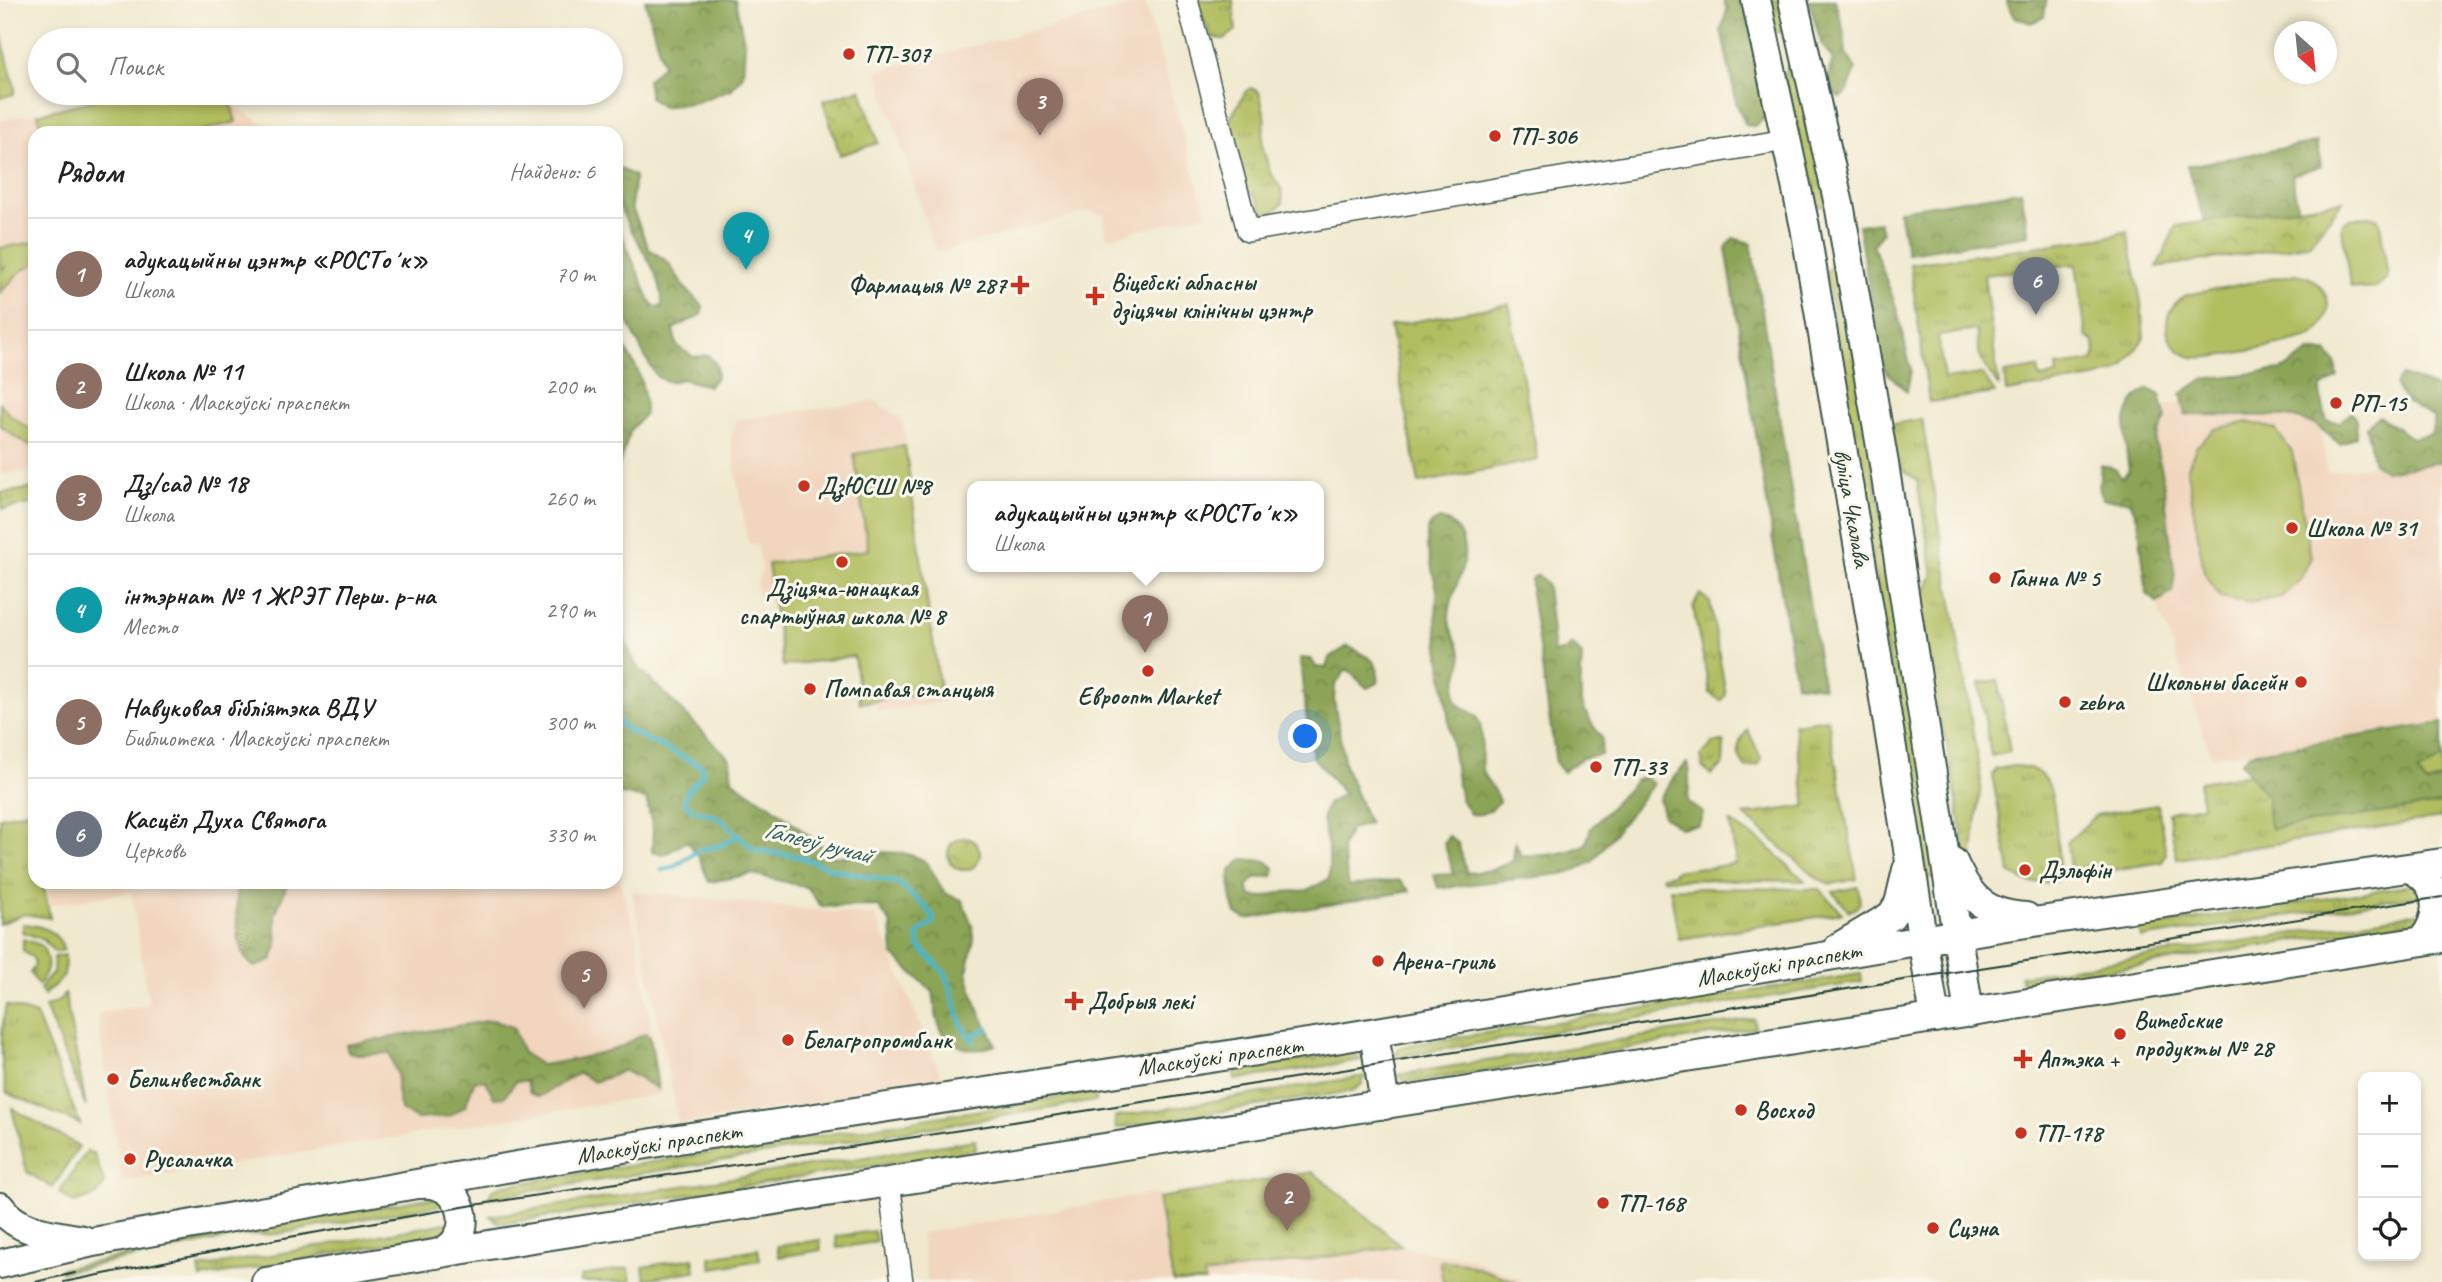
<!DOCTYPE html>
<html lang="ru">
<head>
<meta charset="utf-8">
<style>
	:root { --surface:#fff; --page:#f2f2f2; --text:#222; --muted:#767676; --line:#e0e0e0; --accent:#2563eb }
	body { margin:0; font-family:Caveat,sans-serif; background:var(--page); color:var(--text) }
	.controls { position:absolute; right:21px; bottom:21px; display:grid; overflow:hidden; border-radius:14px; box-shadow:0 4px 10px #0003 }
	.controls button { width:63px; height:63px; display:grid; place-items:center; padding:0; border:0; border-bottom:2px solid var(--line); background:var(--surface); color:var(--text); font:35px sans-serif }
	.compass { position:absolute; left:2274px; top:21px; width:63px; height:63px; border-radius:50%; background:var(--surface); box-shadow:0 4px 10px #0003; rotate:153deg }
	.you { position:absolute; left:1306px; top:737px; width:24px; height:24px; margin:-18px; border:5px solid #fff; border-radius:50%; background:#1a73e8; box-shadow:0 0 0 10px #1a73e833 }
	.badge { display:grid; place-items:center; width:46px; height:46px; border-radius:50%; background:var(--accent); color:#fff; font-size:23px; font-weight:700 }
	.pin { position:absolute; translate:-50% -58px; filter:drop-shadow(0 2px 4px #0008) }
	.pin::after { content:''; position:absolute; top:37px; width:24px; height:21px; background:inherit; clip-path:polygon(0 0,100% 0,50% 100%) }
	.popup { position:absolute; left:967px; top:481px; width:357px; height:91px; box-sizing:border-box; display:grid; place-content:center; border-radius:14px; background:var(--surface); filter:drop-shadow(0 2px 5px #0005); font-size:23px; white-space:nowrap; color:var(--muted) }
	.popup b { font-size:26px; color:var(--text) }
	.popup::after { content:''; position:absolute; left:50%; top:100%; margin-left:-14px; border:14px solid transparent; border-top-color:var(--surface) }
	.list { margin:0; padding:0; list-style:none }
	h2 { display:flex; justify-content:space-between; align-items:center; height:91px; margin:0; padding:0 28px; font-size:30px }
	h2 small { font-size:23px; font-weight:400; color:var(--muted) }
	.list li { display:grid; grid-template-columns:46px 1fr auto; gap:21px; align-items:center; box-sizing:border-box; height:112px; padding:0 28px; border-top:2px solid var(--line) }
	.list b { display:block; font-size:26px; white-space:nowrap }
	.list p { margin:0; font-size:23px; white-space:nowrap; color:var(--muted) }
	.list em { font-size:23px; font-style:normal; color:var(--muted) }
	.icon { flex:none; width:38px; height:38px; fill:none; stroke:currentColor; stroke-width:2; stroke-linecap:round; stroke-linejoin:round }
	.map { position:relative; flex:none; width:2442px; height:1282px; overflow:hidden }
	.search { position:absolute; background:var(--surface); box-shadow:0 4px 10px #0003; left:28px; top:28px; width:595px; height:77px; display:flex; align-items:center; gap:18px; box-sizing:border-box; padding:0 24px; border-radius:38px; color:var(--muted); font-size:26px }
	.panel { position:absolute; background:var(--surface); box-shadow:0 4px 10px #0003; left:28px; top:126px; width:595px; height:763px; border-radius:21px }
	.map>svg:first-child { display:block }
</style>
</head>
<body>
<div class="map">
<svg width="2442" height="1282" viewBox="0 0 2442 1282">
	<defs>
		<pattern id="grass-tufts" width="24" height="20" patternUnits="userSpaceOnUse" patternTransform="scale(1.75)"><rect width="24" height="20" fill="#b1bd5f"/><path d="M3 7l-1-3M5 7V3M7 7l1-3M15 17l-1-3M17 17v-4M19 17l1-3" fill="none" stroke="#8f9b4f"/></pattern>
		<pattern id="forest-crowns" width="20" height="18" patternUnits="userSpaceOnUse" patternTransform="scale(1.75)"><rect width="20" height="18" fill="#8ca456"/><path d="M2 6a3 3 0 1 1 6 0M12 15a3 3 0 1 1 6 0" fill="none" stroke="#728748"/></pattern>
		<pattern id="park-crowns" width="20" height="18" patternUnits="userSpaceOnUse" patternTransform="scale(1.75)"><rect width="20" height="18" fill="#b1bd5f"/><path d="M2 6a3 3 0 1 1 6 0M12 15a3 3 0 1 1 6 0" fill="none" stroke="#8f9b4f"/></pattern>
	</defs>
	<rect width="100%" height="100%" fill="#fbf7ec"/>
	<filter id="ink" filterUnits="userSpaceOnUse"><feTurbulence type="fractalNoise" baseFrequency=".0143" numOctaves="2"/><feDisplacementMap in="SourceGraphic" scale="14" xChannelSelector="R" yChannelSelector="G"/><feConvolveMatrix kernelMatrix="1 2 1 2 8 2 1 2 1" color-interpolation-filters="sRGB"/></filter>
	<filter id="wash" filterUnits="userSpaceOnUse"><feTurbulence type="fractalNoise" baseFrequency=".00686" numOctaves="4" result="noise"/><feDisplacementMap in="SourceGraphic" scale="28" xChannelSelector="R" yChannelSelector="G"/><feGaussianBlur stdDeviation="1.57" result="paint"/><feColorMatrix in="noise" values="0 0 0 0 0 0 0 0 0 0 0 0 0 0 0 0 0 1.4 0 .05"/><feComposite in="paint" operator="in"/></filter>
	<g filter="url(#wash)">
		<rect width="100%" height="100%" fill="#f0e9cf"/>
		<path fill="#f1d5bd" d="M1145,2l61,212 -99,24 -4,-23 -16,-3 -151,41 -59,-182z
			M116,93h113l3,11 45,29h-242v337l-35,4v-353z
			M2310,385l18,87 114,-17v266l-230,36 -62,-173 -23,-173z
			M876,401l26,18 42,283 -67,10 -2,-11 -15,2 -7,-47 -70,10 -14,-68 -11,1 -2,-15 6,-14 -5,-25 -9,-2 -18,-104 6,-19z
			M616,871l21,64 24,159 -539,88 -25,-168 52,-10 -18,-112 -81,13 -4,-23h570z
			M632,891l243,25 69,166 -265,43z
			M1156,1193l15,89h-244l-6,-49z
			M1258,1205l109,12 35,29 33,7 29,3 64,26h-331z"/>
		<path fill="url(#grass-tufts)" stroke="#687d4a" stroke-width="2" d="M1198,0h35l3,30 -11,9 -12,-1 -10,-18z
			M1765,0h15l7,27 -5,5h-6z
			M0,30l15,58 -1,6 -14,4z
			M1791,64l6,1 33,139 -19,3 -27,-134 3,-7z
			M1251,88l8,4 6,24 -3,29 8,27 12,18 1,13 -10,9 -9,1 -8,-16 -9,-6 -17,-72 16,-28z
			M2127,231l14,71 3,36 -20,28 -7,5 -22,7 -89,14 -2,-19 34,-5 2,10 17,-3 -1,-9 37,-5 2,-7 -1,-12 -8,-6 -10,-72 -92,11 15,112 -19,-28 -4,-29 -38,6 6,43 38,-5 13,19 -66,9 -19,-138 196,-27z
			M1831,267l9,1 102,608 -19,3 -97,-608z
			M1922,419l59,362 -9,81 -5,3 -18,-113 -16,-55 -12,-96 12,-27 -16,-94 -23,-17 -6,-38z
			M35,488v15l-32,6 -3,-16z
			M1700,594l10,8 16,93 -5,6 -11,-8 -17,-86z
			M1998,680l12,72 -19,4 -12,-73z
			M1828,719l29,160 -26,5 -13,-5 -74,-64 62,-9 -12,-82z
			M1748,730l13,28 -2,7 -13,3c-11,-15 -10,-24 2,-38z
			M1724,742l-1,23 -12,10 -8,-7 -2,-12 12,-13z
			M2442,744v74l-265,41 -9,-47 34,-6 -3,-24z
			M2013,766c15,0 25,3 34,16 9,12 11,75 13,94l-5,5c-19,3 -30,4 -45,-9l-18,-97 4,-6z
			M2158,805l8,49 -4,8 -91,15 -4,-34 29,-28z
			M28,811l7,33v38h8l7,36 -26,-4 -24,10v-107z
			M1730,822l35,22 40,37 -142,-2 -1,-3 12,-2v-3l28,-4 1,2 33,-6z
			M2418,884l12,10 -289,44 -2,-10z
			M1858,887l2,16 -5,6 -6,2 -16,-19z
			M1670,888l149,1 23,24 -163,26z
			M2432,911l-8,9 -402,64 -2,-8z
			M23,924c19,1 35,7 41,26l-10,2 -10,-12 -21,-8z
			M23,939l18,6c9,15 9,27 -3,40l-8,-12 5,-8 -2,-7 -10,-7z
			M65,955l-1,21 -20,19 -4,-7 13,-15 1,-16z
			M1861,974l1,8 -468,75 5,-9 10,-3z
			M65,994l21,113 -41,-100 12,-5z
			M6,1005l30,10 44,109 -73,-31c-7,-28 -7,-61 -1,-88z
			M1754,1019l1,9 -339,54h-10l-9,-7z
			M1346,1053l10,1 5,6 -126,20 -1,-9z
			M1365,1076l-4,9 -9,6 -236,37 -1,-11z
			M1094,1092l2,9 -608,97 5,-9 8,-3z
			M12,1108l67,38 -26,42 -26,-16z
			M975,1140l1,10 -469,73 -10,-1 -7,-6z
			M87,1151l7,3 11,30 -9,12 -22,7 -15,-10z
			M1313,1172l89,74 -198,29 1,7h-32l-15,-84z
			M434,1197l13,7 -170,30 -38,2 -178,36 -1,-3 191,-39z
			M451,1222l-4,7 -7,5 -239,44 -2,-10z
			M874,1231l2,11 -39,6 -1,-12z
			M820,1240l1,10 -42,7 -2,-11z
			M758,1249l2,11 -48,8 -2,-11z
			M693,1258l2,13 -50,8 -2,-12z
			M629,1268l2,14h-51l2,-6z"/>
		<path fill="url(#forest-crowns)" stroke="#567045" stroke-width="2" d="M645,0h90l10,45 -2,30 -12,14 -34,13 -35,5 -12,-9 -3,-18 16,-15z
			M1723,0h19c11,37 30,80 22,119l-10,7 -8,-1 -9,-20 -16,-75 6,-20z
			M1809,0h26l9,32 2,21 10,16 -8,22 -8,7c-13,-11 -14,-22 -7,-38l-12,-17z
			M2006,0h40l-2,17 -13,6 -17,-6z
			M2317,142l4,24 -29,9 8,48 -91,13 -22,-70z
			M616,167l19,9 -4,30 18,43 19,13 16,25 19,19 -2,9 -28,14 4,17 17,11 14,-2 8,9 1,12 -8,10 -27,-7 -13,3 -12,-5 -13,-22 -28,-58v-70l5,6 29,68 5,6 7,-1c3,-37 -38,-74 -46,-111 -2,-9 0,-20 0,-28z
			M2021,191l8,44 -122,18 -8,-43z
			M1879,222l3,10 -9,13 24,64 14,61 -4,22 -24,-24 -25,-143z
			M1733,238l18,5 72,444 -27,-3 -70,-436z
			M616,335c20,30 29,42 29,79l-14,15 -15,45z
			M2310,352h17l8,11 3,14 -17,11 -1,6 7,27 14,1 10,-11 5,9v16l-16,8 -25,-20 -29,-8 -100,-1 -5,-21 22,-15 79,-9z
			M2402,375l31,11 9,6v70l-57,9 -11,-7 -8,-38 13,-10 33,22 19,-4 4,-16 -28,-15 -12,-18z
			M2148,389l12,6 6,23 -11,24 7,30 13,107 -2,13 -16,10 -10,-8 -9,-74 -8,-19 -28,-2 -3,-12 2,-22 15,4 5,9 8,-7c-4,-30 -12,-64 19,-82z
			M1440,519c11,3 15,6 20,16 14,29 -11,54 -11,83 0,15 9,22 12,35 4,14 -10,33 -5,47 4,11 19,10 23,21 6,15 1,33 3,48 2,12 15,21 17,33 -7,9 -17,14 -29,12l-9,-15 -4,-17 -21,-157 1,-35 -10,-43v-17l5,-7z
			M1538,575l9,10 7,68 11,-2 7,-7 10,11c-2,41 -6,49 20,83l-1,17 -19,3 -19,14 -7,-9 -25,-170v-14z
			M616,621l20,44 94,94 2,20 9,8 28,17 67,53c22,-4 69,-10 88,4 10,8 13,24 22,32 4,3 11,5 16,7l10,25 2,14 -7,33 9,32 20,41c-22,8 -32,5 -52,-7l-7,-19 -4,-27 -40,-37 -2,-31 -13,-18 -56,1 -16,-20 -54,-13 -43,8 -10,-25 -12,-16 -23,14 -12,-3 1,-23 -7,-30 -30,-6z
			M1348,646c19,11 32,12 30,37l-11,5 -20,-19 -12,16 -1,15 11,66 24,58 -19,5 -8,19 7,38 50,-6 11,11 -163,28 -11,-5 -5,-17 -1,-26 13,-12 23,2 8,7 -1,8 -17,2 -9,8 4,10 12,1 20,-5 25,-2 21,-11v-28l-7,-31 5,-16 17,-10 -31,-37 -9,-57 -4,-42 11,1 5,8 10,1 3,-10z
			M2442,723v36l-25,14 10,12 15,-8v27l-171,25 -4,-17 1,-14 -27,-36 9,-9z
			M1687,763c4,12 1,26 1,39l15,11 -4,12 -19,3 -16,-11 -5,-18 15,-22z
			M1645,777l9,6 -62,79 -22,11 -132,15 -4,-13 20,-1 -10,-31 5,-7 9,7 9,30 25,-3 21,-9 2,-19 6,13c23,1 45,0 65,-11l5,-16 44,-47z
			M237,882h51l-13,33 2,30 -5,15 -17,7c-22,-11 -19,-63 -18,-85z
			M492,1020l21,7 10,26 18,12c28,-4 54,-9 81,-19 9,-3 14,-10 24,-12l4,3 8,52 -35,-19 -11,6 -18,6 -15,-9 -40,24 -9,-4 -3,-12h-11l-12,16 -10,1 -8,-17 -11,-1 -10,26 -15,10 -33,3 -16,-9 -4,-19v-17l-8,-21 -26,2 -15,-3 -2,-7z"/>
		<path fill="url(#park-crowns)" stroke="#687d4a" stroke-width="2" d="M861,89l17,54 -38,12 -17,-54z
			M2343,201l-35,44 -151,22 19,-41z
			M1509,304l29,156 -119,23 -29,-157z
			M948 854a16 16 0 1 1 32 0a16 16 0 1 1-32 0Z
			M1439,1260l25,3 53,19h-74z"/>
		<path fill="#b1bd5f" stroke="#687d4a" stroke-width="2" d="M122,93h106l8,29 -44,11h-150l-4,-19z
			M2369,216l8,2 3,5 8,54c-9,13 -24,14 -38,9l-8,-58 1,-5 7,-4z
			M35,242v21l-15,9 -20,21v-22l5,-4h-5v-19z
			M2296,274c35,4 44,46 13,63 -18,6 -102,24 -117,20 -15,-4 -25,-17 -25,-32 0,-13 8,-24 19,-30z
			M0,403l10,12 25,18v15l-21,-12 -14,-11z
			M2247,422l28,7 17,23 19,105 -11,23 -19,17 -32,6 -29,-6 -16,-25 -17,-102 9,-23 19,-18z
			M905,446l35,245 -80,12 -6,-47 -71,10 -15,-102 100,-14 -14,-96z"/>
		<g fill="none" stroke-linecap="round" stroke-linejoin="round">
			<path stroke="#49b5c5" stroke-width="5" d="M616,718l10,11 76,37 1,8 -15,17 -4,11 9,8 16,4 12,5 33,31 43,6 36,13 65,14 29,25 7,10 -2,6 -14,9 1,13 27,28 16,52 12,16
				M662,870l11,-3 26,-17 20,-4 20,-10
				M972,1036l16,-8"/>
		</g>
	</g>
	<g filter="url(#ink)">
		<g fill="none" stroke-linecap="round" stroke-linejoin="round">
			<g stroke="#3e574b" stroke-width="24">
				<path id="minor" d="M1187,0l61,231 538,-91
					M889,1182l13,100"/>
			</g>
			<g stroke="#3e574b" stroke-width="32">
				<path id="major" d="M1756,0l49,227 78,465 52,326
					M1793,0l47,209 44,255 85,549
					M1953,862c16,36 32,53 73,55
					M2409,868c33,14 33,49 13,73
					M1839,947l52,-31 8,-12 8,-34
					M1374,1033l11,72
					M421,1184c46,-4 58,57 15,70
					M0,1207c19,27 54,27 83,33
					M0,1264l93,-22 424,-76 154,-26 670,-102 665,-112 436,-63
					M266,1282l241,-40 1935,-304"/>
			</g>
			<use href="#minor" stroke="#fff" stroke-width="21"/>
			<use href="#major" stroke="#fff" stroke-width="28"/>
			<path stroke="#1f3d34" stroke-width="2" d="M35,1282l40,-9
				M64,1282l214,-43 196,-34 694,-107 760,-122 514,-79"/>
		</g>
	</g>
	<g fill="#c8321e" stroke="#fbf7ec" stroke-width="2.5">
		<circle cx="849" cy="54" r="7"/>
		<circle cx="1495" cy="136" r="7"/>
		<path d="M1016.5 274.5h7v7h7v7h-7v7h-7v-7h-7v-7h7z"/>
		<path d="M1091.5 285.5h7v7h7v7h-7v7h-7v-7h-7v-7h7z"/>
		<circle cx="2336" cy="403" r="7"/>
		<circle cx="804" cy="486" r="7"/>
		<circle cx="2292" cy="528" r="7"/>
		<circle cx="842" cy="562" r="7"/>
		<circle cx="1995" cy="578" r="7"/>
		<circle cx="1148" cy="671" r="7"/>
		<circle cx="2301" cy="682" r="7"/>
		<circle cx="810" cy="689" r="7"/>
		<circle cx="2065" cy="702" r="7"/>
		<circle cx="1596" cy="767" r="7"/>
		<circle cx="2025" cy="870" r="7"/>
		<circle cx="1378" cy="961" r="7"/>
		<path d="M1070.5 990.5h7v7h7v7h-7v7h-7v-7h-7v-7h7z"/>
		<circle cx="2120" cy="1034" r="7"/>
		<circle cx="788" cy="1040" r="7"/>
		<path d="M2019.5 1048.5h7v7h7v7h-7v7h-7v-7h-7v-7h7z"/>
		<circle cx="113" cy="1079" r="7"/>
		<circle cx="1741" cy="1110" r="7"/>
		<circle cx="2021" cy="1133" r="7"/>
		<circle cx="130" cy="1159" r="7"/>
		<circle cx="1603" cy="1203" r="7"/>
		<circle cx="1933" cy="1228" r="7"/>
	</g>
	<g text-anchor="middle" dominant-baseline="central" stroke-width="6" stroke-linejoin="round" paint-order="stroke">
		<g font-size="24" font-weight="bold" fill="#1f3d34" stroke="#fbf7ec" text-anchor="start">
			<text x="863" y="54">ТП-307</text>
			<text x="1509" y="136">ТП-306</text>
			<text x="1111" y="282">Віцебскі абласны<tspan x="1111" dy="28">дзіцячы клінічны цэнтр</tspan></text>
			<text x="1006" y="285" text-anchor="end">Фармацыя № 287</text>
			<text x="2350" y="403">РП-15</text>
			<text x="818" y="486">ДзЮСШ №8</text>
			<text x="2306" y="528">Школа № 31</text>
			<text x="2009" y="578">Ганна № 5</text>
			<text x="842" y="588" text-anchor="middle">Дзіцяча-юнацкая<tspan x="842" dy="28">спартыўная школа № 8</tspan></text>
			<text x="2287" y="682" text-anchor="end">Школьны басейн</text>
			<text x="824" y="689">Помпавая станцыя</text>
			<text x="1148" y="696" text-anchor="middle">Евроопт Market</text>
			<text x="2079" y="702">zebra</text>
			<text x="1610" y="767">ТП-33</text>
			<text x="2039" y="870">Дэльфін</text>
			<text x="1392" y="961">Арена-гриль</text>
			<text x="1088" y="1001">Добрыя лекі</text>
			<text x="2134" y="1020">Витебские<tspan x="2134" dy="28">продукты № 28</tspan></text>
			<text x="802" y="1040">Белагропромбанк</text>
			<text x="2037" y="1059">Аптэка +</text>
			<text x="127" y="1079">Белинвестбанк</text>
			<text x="1755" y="1110">Восход</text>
			<text x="2035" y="1133">ТП-178</text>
			<text x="144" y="1159">Русалачка</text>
			<text x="1617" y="1203">ТП-168</text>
			<text x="1947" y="1228">Сцэна</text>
		</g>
		<g font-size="24" fill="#1f3d34" stroke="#fbf7ec">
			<text transform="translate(1852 508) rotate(80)">вуліца Чкалава</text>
			<text transform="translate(1779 964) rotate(-10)">Маскоўскі праспект</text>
			<text transform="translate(1220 1056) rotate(-8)">Маскоўскі праспект</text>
			<text transform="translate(659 1143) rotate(-9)">Маскоўскі праспект</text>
		</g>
		<g font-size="26" font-style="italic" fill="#2c6160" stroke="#fbf7ec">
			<text transform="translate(818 842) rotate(14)">Гапееў ручай</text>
		</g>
	</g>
</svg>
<div class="controls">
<button>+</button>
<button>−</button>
<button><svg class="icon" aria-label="locate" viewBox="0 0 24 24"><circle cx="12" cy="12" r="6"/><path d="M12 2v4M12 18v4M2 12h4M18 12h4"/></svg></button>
</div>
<svg class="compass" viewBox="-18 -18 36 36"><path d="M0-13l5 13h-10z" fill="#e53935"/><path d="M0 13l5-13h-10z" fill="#767676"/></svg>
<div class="you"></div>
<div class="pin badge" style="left:1145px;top:653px;background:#8d6e63">1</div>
<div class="popup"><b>адукацыйны цэнтр «РОСТоʼк»</b>Школа</div>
<div class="pin badge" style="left:1287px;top:1231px;background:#8d6e63">2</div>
<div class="pin badge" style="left:1040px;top:136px;background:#8d6e63">3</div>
<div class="pin badge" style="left:746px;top:270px;background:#0f9aa8">4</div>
<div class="pin badge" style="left:584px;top:1009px;background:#8d6e63">5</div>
<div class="pin badge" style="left:2036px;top:315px;background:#6b7280">6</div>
<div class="search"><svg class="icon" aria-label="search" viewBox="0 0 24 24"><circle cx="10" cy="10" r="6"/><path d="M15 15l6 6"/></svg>Поиск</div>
<section class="panel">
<h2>Рядом<small>Найдено: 6</small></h2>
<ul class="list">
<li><span class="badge" style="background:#8d6e63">1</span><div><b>адукацыйны цэнтр «РОСТоʼк»</b><p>Школа</p></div><em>70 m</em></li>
<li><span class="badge" style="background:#8d6e63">2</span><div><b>Школа № 11</b><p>Школа · Маскоўскі праспект</p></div><em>200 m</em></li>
<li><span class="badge" style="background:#8d6e63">3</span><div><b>Дз/сад № 18</b><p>Школа</p></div><em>260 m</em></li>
<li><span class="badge" style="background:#0f9aa8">4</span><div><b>інтэрнат № 1 ЖРЭТ Перш. р-на</b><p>Место</p></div><em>290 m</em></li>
<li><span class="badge" style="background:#8d6e63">5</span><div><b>Навуковая бібліятэка ВДУ</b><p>Библиотека · Маскоўскі праспект</p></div><em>300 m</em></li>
<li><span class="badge" style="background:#6b7280">6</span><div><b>Касцёл Духа Святога</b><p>Церковь</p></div><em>330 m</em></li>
</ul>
</section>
</div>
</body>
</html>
